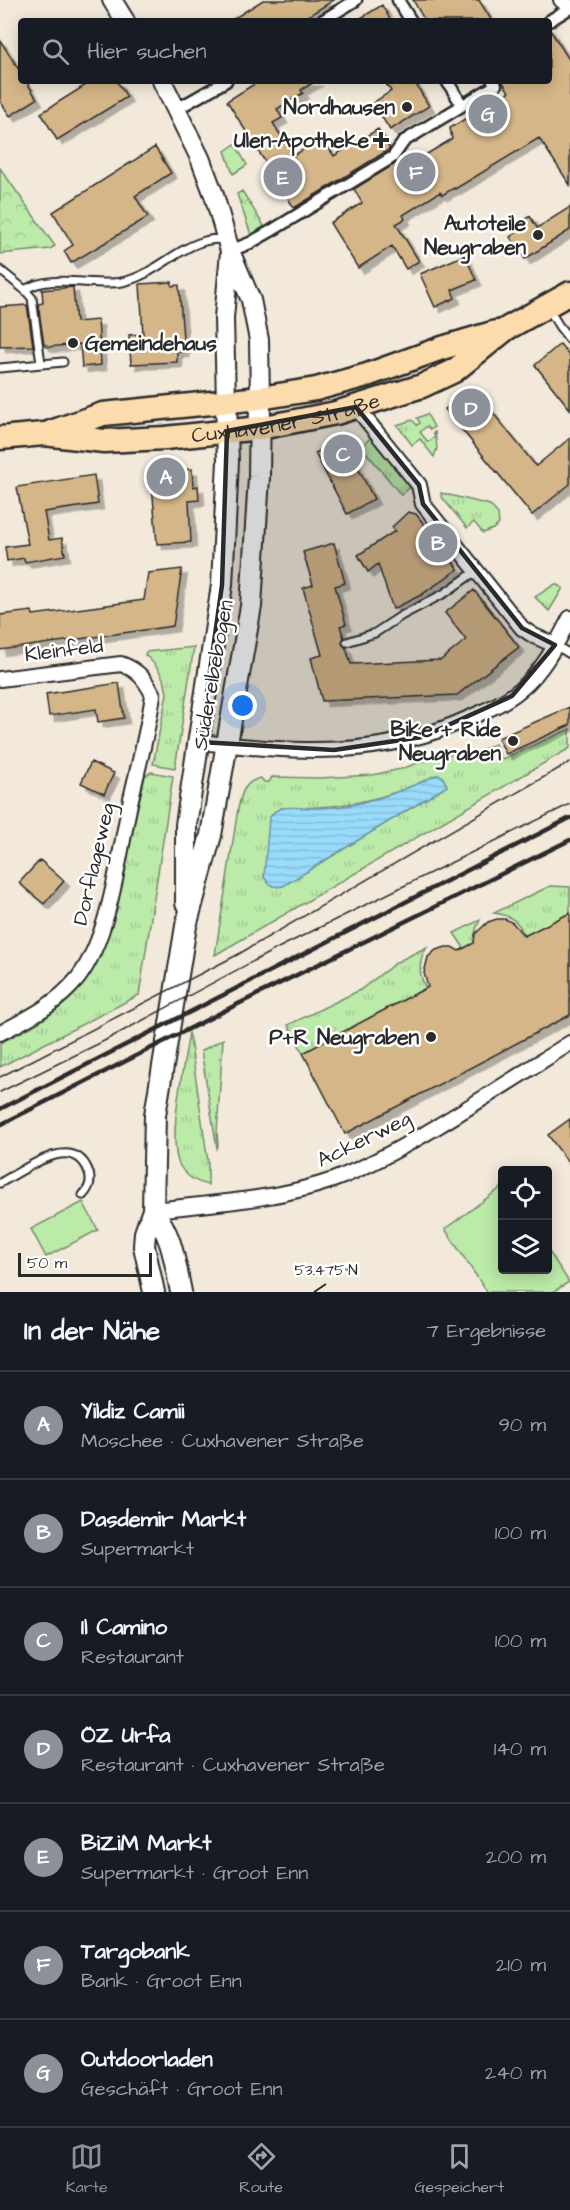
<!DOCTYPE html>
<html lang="de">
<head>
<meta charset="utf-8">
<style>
	:root { --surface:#171b24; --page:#20242c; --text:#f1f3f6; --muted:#9ea1a6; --line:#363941; --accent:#8c9099 }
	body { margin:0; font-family:"Architects Daughter",sans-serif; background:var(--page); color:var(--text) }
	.controls { position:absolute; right:18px; bottom:18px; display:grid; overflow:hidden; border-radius:6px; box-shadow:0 3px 15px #0003 }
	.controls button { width:54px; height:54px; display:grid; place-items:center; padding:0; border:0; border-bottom:2px solid var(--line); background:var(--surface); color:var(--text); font:30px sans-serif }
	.scale { position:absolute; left:18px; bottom:15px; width:134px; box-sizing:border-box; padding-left:6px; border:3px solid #2b2b2b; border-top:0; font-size:16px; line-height:21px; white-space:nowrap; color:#2b2b2b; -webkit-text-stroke:4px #fff; paint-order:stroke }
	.you { position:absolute; left:243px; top:706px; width:21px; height:21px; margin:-15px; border:4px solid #fff; border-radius:50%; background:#1a73e8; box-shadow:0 0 0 9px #1a73e833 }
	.badge { display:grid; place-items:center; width:39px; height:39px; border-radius:50%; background:var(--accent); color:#fff; font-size:20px; font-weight:700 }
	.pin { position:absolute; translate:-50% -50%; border:3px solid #fff; box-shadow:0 2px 6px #0006 }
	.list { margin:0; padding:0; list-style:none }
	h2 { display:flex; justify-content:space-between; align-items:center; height:78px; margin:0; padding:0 24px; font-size:26px }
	h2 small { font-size:20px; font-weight:400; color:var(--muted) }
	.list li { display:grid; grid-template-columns:39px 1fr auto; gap:18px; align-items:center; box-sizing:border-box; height:108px; padding:0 24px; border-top:2px solid var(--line) }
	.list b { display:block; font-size:22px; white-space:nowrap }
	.list p { margin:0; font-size:20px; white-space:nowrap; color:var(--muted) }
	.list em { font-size:20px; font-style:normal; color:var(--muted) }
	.icon { flex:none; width:33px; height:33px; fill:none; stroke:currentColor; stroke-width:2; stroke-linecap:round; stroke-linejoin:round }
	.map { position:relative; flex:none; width:570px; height:1292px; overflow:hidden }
	.search { position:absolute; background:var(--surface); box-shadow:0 3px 15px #0003; left:18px; right:18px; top:18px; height:66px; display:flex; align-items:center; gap:15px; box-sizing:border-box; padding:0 21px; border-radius:6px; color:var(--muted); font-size:22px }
	.sheet { height:834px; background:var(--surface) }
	nav { display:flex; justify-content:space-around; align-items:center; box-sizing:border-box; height:84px; border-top:2px solid var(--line); background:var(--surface); font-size:16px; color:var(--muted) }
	nav a { display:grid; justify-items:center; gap:3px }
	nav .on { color:var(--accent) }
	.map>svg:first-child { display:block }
</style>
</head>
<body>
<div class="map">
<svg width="570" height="1292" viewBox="0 0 570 1292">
	<defs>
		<pattern id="grass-tufts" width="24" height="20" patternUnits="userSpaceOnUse" patternTransform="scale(1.5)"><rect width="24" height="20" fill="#bbeaa9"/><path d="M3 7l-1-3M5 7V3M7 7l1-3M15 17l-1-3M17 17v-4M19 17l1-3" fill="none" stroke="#a1c992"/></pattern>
		<pattern id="park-crowns" width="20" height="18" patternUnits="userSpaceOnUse" patternTransform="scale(1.5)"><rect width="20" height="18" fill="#bbeaa9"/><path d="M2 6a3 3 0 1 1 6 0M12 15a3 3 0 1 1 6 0" fill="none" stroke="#a1c992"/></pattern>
		<pattern id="water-rules" width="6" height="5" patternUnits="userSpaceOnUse" patternTransform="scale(1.5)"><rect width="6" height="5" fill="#99dbfb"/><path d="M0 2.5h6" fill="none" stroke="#84bcd7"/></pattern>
		<filter id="shadow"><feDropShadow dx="5.5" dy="5.5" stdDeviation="0" flood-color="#0004"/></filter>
	</defs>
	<rect width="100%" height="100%" fill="#f2e9db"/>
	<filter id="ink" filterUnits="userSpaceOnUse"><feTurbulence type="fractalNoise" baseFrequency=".0167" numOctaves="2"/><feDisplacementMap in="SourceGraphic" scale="12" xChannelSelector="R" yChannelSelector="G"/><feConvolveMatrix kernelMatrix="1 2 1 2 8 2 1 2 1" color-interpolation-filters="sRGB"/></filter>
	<g filter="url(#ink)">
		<path fill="url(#grass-tufts)" stroke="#738a6a" stroke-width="1.5" fill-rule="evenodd" d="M235,144l12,21 -14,9 -8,-23z
			M242,191l22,35 -13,9 -14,-41z
			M427,414l7,13 -4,3 -3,-4 -7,6 8,10 7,-5 -2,-4 2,-1 2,16 -3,9 -14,-18 -8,6 -15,-20 15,-5 5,5 3,-2 -3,-5z
			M372,437l40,49 -11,9 -40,-49z
			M441,493l49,12 8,9 1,10 -6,5 -10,4 -9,-11 -7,6 -26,-32z
			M555,584l8,4 -14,23 -14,-14z
			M194,647l-19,121 -22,-4 14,-70c-2,-17 -10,-29 -22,-39l1,-3z
			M570,729v19l-355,207 23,-146c3,-15 6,-28 23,-31l3,4h5l3,-5 48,1 52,-3 29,-6 42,-15 31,-1 21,-9 7,15zM436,775l6,1 5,10 -164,100c-10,2 -15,-1 -19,-10l17,-68c57,0 104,-6 155,-33z
			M151,772l22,4 -34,219 -139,72v-24c22,-11 44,-22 63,-38 42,-34 51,-90 62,-139 6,-30 13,-60 20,-90z
			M550,886l20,1v26l-45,23c-6,-15 -15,-21 -31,-23z
			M480,920l-4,9 -2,14 -10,5 -10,-15z
			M427,947c-9,14 -9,27 -1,41l-123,65 -15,-28 72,-35 37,-28z
			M189,1032l19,130v23c-13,-3 -23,-9 -29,-21 -12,-28 6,-101 10,-132z
			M223,1039l-6,93 1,14 -1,2 -16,-97z"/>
		<path fill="url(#park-crowns)" stroke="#738a6a" stroke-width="1.5" d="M0,168l55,78 -5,3 -50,5z"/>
		<path fill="#bbeaa9" stroke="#738a6a" stroke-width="1.5" d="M502,1187v83h46v-20l21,32 -16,10h-66l-42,-63z
			M83,1202l15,28 -52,27 -15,-28z"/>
		<path fill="url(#water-rules)" stroke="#6d95a8" stroke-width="1.5" d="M436,775l6,1 5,10 -164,100c-10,2 -15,-1 -19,-10l5,-57c3,-6 7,-10 14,-11 12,-2 25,1 37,0 40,-1 80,-15 116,-33z"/>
		<path fill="#d5b688" stroke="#2b2b2b" stroke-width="1.5" filter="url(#shadow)" d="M263,0h71l-34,21h-70z
			M413,0h66l13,21h-67z
			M382,5l9,16h-35z
			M549,28l21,33v124l-31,-47 -84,51 -1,-1 -12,7 -2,-3 -37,23 2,4 -9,5 23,37 -13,8 -14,-23 -34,22 -28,-45 32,-20 -8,-14 44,-27 4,7 50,-30 -2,-11 59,-36 -7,-11h47z
			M0,40l21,33v8h5l11,18 -27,17 -10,-15z
			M92,81h25l10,16 -70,43 -16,-27z
			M259,81h57l-15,9 2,3 -26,16 5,9 -9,5 20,33 29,-18 12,18 44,-27 12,20 -96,59 -67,-107z
			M384,81h30l15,25 -39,24 -17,-27 18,-12z
			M155,147l16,26 -36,23 13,21 -77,46 -7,-12 9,-6 -20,-33z
			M570,207v23l-45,29 -15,-22 6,-4 -3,-6 17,-11 7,12z
			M465,255l11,25 -24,10 3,8 -20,9 -15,-33z
			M172,282v4l7,-1 5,67h-7v10l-46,2 -2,-29 14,-1 -3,-50z
			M73,287l3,35 22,-2 3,45 -19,2 -2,-23 -33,3v-2h-3l-6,-41 5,-1 -1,-13z
			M27,305l6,41 -33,1v-40z
			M560,344l10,12v53l-35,-44z
			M472,387l64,79 34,-28v46l-38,31 -87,-106z
			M343,439l31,60 -27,15 -32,-61z
			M192,469l1,18 5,-1 1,14 -10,1 2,41 -34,2 -6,-72z
			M94,475l4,29 -54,8 5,28 13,-2 3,17 -40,7 -1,-4 -17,3 -2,-14 23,-3 -11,-57z
			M408,512l8,2 42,55 -37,26 -28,14 -15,-45 -10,8 -10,-17 37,-24 -3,-4z
			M334,543l11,40 -10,3 11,38 -6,2 4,12 -2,5 4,5 5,16 90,-4 25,-20 -21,-27 29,-23 45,57 -62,48 -135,6 -11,-43 11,-3 -19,-67 10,-3 -10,-33z
			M182,569l-9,57 -173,24v-35l32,-4 1,4 111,-15 4,-27z
			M119,683l5,35 -26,4 -2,-13 -47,7 -3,-22z
			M570,707v18l-64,29 -8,-16z
			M91,762l23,11 -10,21 -23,-11z
			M40,860l24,21 -20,23 -25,-21z
			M570,913v102l-225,119 -42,-81 125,-66 -4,-14 4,-16 8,-7 10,-3h6l7,4 15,-8 1,-9 13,-12 9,-3h8l8,4 11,13z
			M570,1119v46l-22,-30z"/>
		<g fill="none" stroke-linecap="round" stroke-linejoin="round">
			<g stroke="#2b2b2b" stroke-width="11">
				<path id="service" d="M0,270l25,20 7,8 9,65
					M25,290c23,-17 70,-3 97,-8 31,-6 55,-34 83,-41 6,-2 13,-2 19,-2
					M548,308l11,18 11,14
					M0,368l63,-6
					M347,642l28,-9 26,-17 44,-23 31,-22
					M555,645l15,9
					M0,1183c23,-12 72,-51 88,-13 4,9 2,18 -5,25"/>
			</g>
			<g stroke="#2b2b2b" stroke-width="15">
				<path id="pedestrian" d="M398,0l13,21
					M322,21l34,-21
					M549,21l21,-13
					M447,81l15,24
					M177,109l49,-28
					M230,251l20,-8 21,-12 122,-74 11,-16 92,-56 -3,-4"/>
			</g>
			<g stroke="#2b2b2b" stroke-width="18">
				<path id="minor" d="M561,0l9,7
					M356,407l63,78 4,19 99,124 12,8 21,9
					M0,679l121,-15c17,6 24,15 32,31 -5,36 -15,72 -23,108 -11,52 -20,133 -52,175 -21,26 -49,40 -78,55
					M200,742c96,10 178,18 269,-24 18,-8 37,-16 52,-29 22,-18 36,-46 49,-71
					M153,1210c60,-7 123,-10 180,-30 37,-14 72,-34 105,-54 45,-27 88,-55 132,-83"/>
			</g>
			<g stroke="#2b2b2b" stroke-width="22">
				<path id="tertiary" d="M112,0l13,21
					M162,81l38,77 14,37 16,56 21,49 8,40 1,58
					M226,402l-2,-84 6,-66"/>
			</g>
			<g stroke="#2b2b2b" stroke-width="24">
				<path id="secondary" d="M186,903v-78l36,-240 6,-124 -2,-59
					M153,1210c20,29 21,48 28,82
					M154,1292l-10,-46 1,-13 8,-23 2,-95 31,-189 25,-91 40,-229 8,-129 1,-79"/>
			</g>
			<g stroke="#2b2b2b" stroke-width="27">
				<g id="primary">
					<path d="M51,432l52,-18 157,-16 56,-9 51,-14 75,-27 54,-16"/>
					<path id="s1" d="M0,438l44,-4 60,7 61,-3 95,-10 76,-15 86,-27 32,-15 52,-42 64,-36"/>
				</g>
			</g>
			<use href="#service" stroke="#fff" stroke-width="7"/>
			<use href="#pedestrian" stroke="#fff" stroke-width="10"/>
			<use href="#minor" stroke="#fff" stroke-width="14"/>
			<use href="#tertiary" stroke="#fff" stroke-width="18"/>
			<use href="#secondary" stroke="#fff" stroke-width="20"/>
			<use href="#primary" stroke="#fcdcac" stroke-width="22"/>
			<path stroke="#2b2b2b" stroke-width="1.5" d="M0,1077l237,-122 333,-193
				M0,1092l104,-51 174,-93 292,-144"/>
			<path stroke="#2b2b2b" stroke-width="4.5" d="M0,1109l570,-291
				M0,1125l232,-118 338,-167"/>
		</g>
	</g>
	<path fill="#2b2b2b" fill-opacity="0.2" stroke="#2b2b2b" stroke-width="4.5" stroke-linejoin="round" d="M356,407l63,78 4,19 99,124 33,17 -43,51 -90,41 -88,13 -134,-8 22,-157 5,-154z"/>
	<path fill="none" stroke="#2b2b2b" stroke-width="2" d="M314,1292l12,-8"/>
	<g fill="#2b2b2b" stroke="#fff" stroke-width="2">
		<circle cx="407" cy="107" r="6"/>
		<path d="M378 131h6v6h6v6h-6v6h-6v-6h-6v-6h6z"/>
		<circle cx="538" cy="235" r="6"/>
		<circle cx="73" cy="343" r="6"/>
		<circle cx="513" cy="741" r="6"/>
		<circle cx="431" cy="1037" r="6"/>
	</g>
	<g text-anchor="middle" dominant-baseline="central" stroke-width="5" stroke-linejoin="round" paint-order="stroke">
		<g font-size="21" font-weight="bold" fill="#2b2b2b" stroke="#fff" text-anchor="end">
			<text x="395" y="107">Nordhausen</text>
			<text x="369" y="140">Ulen-Apotheke</text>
			<text x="526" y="223">Autoteile<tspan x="526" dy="24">Neugraben</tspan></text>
			<text x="85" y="343" text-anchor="start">Gemeindehaus</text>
			<text x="501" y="729">Bike + Ride<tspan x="501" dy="24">Neugraben</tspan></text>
			<text x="419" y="1037">P+R Neugraben</text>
		</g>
		<g font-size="21" fill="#2b2b2b" stroke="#fff">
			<text stroke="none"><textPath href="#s1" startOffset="288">Cuxhavener Straße</textPath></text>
			<text transform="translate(64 650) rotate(-7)">Kleinfeld</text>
			<text transform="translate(213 675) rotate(-80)">Süderelbebogen</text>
			<text transform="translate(94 864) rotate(-77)">Dorflageweg</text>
			<text transform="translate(364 1139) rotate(-26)">Ackerweg</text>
		</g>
	</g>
	<g font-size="15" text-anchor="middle" fill="#2b2b2b" stroke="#fff" stroke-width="5" stroke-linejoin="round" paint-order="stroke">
		<text x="326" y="1275">53.475°N</text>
	</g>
</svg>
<div class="controls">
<button><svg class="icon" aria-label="locate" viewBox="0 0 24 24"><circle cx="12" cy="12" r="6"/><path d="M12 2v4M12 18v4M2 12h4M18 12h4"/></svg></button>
<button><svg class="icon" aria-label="layers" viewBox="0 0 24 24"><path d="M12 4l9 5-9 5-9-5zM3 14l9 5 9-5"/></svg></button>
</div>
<div class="scale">50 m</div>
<div class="you"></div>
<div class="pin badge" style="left:166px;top:477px">A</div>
<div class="pin badge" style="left:438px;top:543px">B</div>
<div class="pin badge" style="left:343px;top:454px">C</div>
<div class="pin badge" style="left:471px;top:408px">D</div>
<div class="pin badge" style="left:283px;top:177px">E</div>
<div class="pin badge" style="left:416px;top:172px">F</div>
<div class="pin badge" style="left:488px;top:114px">G</div>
<div class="search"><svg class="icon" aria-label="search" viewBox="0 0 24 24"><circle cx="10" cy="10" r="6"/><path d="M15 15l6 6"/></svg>Hier suchen</div>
</div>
<section class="sheet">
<h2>In der Nähe<small>7 Ergebnisse</small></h2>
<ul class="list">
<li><span class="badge">A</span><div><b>Yildiz Camii</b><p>Moschee · Cuxhavener Straße</p></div><em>90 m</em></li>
<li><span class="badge">B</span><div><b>Dasdemir Markt</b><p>Supermarkt</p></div><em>100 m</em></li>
<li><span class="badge">C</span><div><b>Il Camino</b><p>Restaurant</p></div><em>100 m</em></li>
<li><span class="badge">D</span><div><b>ÖZ Urfa</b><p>Restaurant · Cuxhavener Straße</p></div><em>140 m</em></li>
<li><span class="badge">E</span><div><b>BiZiM Markt</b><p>Supermarkt · Groot Enn</p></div><em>200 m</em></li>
<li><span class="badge">F</span><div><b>Targobank</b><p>Bank · Groot Enn</p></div><em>210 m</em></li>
<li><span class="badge">G</span><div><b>Outdoorladen</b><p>Geschäft · Groot Enn</p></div><em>240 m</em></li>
</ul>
</section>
<nav>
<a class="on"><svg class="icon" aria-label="map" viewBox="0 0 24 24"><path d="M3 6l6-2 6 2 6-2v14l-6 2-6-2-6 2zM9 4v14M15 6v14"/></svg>Karte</a>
<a><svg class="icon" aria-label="directions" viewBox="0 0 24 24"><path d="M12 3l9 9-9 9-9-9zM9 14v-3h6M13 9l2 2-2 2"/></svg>Route</a>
<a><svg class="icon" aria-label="saved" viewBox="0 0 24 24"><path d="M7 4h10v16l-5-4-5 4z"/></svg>Gespeichert</a>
</nav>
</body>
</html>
